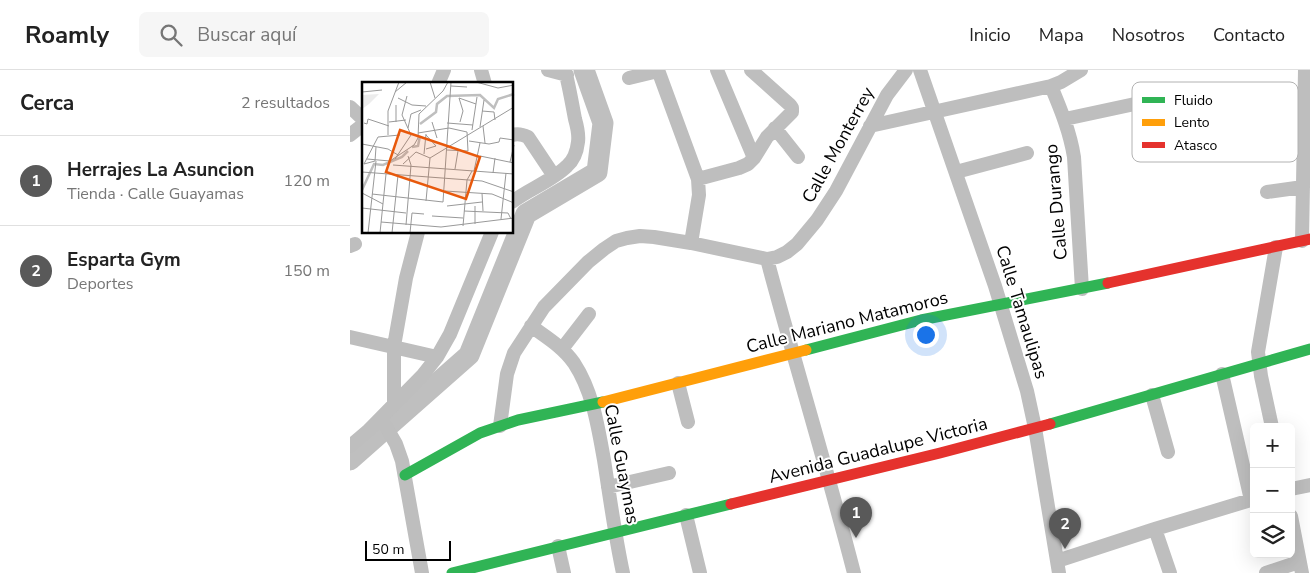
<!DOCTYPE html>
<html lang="es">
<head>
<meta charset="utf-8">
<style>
	:root { --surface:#fff; --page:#f6f6f6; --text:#222; --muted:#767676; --line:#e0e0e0; --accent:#595959 }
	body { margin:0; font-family:"Nunito Sans",sans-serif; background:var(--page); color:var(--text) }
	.controls { position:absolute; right:15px; bottom:15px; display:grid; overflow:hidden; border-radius:8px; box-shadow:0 5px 20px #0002 }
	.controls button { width:45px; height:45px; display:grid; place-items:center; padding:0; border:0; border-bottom:1px solid var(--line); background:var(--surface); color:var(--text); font:25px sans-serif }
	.scale { position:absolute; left:15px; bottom:12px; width:86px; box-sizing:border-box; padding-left:5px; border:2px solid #000; border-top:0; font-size:14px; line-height:18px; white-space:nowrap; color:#000; -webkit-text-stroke:4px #fff; paint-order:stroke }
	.you { position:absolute; left:575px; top:264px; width:18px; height:18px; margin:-12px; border:4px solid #fff; border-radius:50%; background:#1a73e8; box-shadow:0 0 0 8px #1a73e833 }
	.badge { display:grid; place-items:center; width:32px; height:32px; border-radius:50%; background:var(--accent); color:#fff; font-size:16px; font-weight:700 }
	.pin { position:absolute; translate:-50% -41px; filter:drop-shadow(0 1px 2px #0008) }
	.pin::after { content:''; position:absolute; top:26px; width:18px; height:15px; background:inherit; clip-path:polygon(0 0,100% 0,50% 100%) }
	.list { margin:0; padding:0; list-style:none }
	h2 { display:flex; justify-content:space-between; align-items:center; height:65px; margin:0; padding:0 20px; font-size:21px }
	h2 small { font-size:16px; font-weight:400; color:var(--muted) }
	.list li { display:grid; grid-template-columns:32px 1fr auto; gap:15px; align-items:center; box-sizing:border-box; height:90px; padding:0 20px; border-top:1px solid var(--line) }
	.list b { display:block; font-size:19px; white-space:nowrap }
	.list p { margin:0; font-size:16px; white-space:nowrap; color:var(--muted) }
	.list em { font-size:16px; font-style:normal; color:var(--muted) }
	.icon { flex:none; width:28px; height:28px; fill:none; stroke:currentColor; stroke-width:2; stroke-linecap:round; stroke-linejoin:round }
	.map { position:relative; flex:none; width:960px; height:503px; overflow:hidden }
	header { display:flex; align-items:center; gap:30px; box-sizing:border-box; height:70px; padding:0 25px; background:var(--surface); border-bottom:1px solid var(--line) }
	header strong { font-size:24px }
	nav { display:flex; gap:28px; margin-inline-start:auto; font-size:18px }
	.search { width:350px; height:45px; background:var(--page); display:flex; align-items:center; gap:12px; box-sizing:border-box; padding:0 18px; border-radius:8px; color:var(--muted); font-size:19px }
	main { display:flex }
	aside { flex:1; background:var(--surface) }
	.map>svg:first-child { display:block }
</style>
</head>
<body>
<header>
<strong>Roamly</strong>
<div class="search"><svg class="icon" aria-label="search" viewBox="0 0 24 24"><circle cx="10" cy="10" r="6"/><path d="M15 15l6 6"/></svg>Buscar aquí</div>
<nav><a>Inicio</a><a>Mapa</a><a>Nosotros</a><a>Contacto</a></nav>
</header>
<main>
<aside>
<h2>Cerca<small>2 resultados</small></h2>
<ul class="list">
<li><span class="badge">1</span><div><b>Herrajes La Asuncion</b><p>Tienda · Calle Guayamas</p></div><em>120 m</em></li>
<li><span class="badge">2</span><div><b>Esparta Gym</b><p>Deportes</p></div><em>150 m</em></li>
</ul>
</aside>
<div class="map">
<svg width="960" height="503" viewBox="0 0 960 503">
	<rect width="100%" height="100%" fill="#fff"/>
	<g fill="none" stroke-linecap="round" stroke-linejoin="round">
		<path stroke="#bfbfbf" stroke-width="21" d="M0,390l119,-105 57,-141 71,-42 6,-49 -19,-53"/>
		<path stroke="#bebebe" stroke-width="14" d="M131,0l4,14
			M198,0l19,5
			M308,0l40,109 1,16 -8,48
			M367,0l37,88
			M570,0l75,216 32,105 8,37 24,145
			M279,8l29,-7
			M88,14l6,-14
			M701,16c10,24 19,46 23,71l8,132
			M0,37l14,13
			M715,49l135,-29
			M520,56l181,-40 10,-4 20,-12
			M425,58l23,29
			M0,65l14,-11
			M162,65c6,-2 10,-1 16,2l26,39
			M606,102l71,-19
			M348,109l41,-11 9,-4 6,-6 13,-21 25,-25v-4l-2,-3 -39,-35
			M917,122l36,-5
			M162,132c17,-13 40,-21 55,-36 7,-6 10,-15 11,-24 1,-7 -1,-16 -3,-23 -3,-16 -6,-33 -10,-49
			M952,171l3,-171
			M0,176l5,-2
			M417,189c28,105 60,209 87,314
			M181,256c15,11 32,21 43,37 19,29 24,64 30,97 6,38 11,76 19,113
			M0,267l87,20
			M212,279l27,-35
			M872,304l29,126
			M328,313l10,39
			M802,325l16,57
			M44,334v-58l12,-68 12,-46
			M31,348l15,26 6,17 20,112
			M150,356l7,-52 7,-21 30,-46 44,-45 16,-13 12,-8 11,-3 13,-2 14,1 37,6 76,16 10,-2 10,-5 10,-8 20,-24 19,-29 51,-96 19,-25
			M922,357l-11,-51 -3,-24 18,-105
			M0,376l18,-15 54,-55 15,-19 13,-23 42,-102
			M258,417l61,-14
			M941,419l19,-4
			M336,445l14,58
			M941,446l11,57
			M805,459l15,44
			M208,476l6,27
			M707,491l98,-32 99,-30
			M916,503l33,-11"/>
		<path stroke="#30b455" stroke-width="11" d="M456,280l115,-30 187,-37
			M700,354l260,-75
			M55,405l75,-42 38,-13 85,-18
			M102,503l279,-69"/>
		<path stroke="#ff9f0a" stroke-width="11" d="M253,332l203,-52"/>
		<path stroke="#e5322d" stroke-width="11" d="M758,213l202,-44
			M381,434l209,-51 110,-29"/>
	</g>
	<g text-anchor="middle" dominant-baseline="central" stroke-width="4" stroke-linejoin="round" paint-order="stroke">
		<g font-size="18" fill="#000" stroke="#fff">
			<text transform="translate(488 75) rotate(-61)">Calle Monterrey</text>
			<text transform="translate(706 132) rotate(-95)">Calle Durango</text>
			<text transform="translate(672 242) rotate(73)">Calle Tamaulipas</text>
			<text transform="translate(497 252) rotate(-14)">Calle Mariano Matamoros</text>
			<text transform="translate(528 380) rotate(-14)">Avenida Guadalupe Victoria</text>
			<text transform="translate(272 394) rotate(79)">Calle Guaymas</text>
		</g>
	</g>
	<g transform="translate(12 12)">
		<rect width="151" height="151" fill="#fff"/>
		<path d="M17,12l-10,10 -7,5v-14z" fill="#ececec"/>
		<path fill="none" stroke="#bfbfbf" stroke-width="2.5" d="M58,42l16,-12 1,-8 10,-8 33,-1 14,13 4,-9 16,-5M50,65l6,-1 2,-10M0,108l12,-26 9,1 19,-8 6,-6"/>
		<path fill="none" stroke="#999" stroke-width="1" d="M68,0l5,16M114,0l22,6 16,-3M89,4l16,1M0,10l20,-2M33,10l12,-10M36,16l14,7 14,1M97,16l4,13 -3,11M97,16l17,6M120,29l12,1 1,8M40,33l5,-19M27,40l17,-2M34,40v-17M70,40l5,16M2,41l3,1 1,-5 21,7M85,41l26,2M121,44l2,17M118,45l4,-27M46,46l3,-14 10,-4M110,48l5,-33M56,51l31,-5 18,4 1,19 -21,-1M26,53v-24l11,-29M64,53l10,11 -10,3M107,59l20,3 10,-2 1,-4 14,2M0,62l26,5 10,6M52,63l4,-7 1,-24 24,-23 5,-9M62,72l2,-20M118,74l34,7M68,76l84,-51M5,77l23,2 24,-16M33,77l16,-24 -9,-20M148,80l4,-17M2,82l14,-27 22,-2M2,82l11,-3 1,-14M41,82l13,-12 14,6M31,83l121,9M93,87l3,-18M112,89l6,-28M0,90l120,9 32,11M131,91l2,-15M83,109l47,3 22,9M0,111l21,11M120,111l1,18M10,112l71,8M64,119l4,-43M81,120l8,-120M85,124l35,-4M0,126l44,5M102,129l44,2 3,6M70,134l31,2M139,137l5,-46M19,140l60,5 73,-9M113,142v-18M44,143l5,-60 -3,-9M101,144l4,-46 5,-9M6,151l8,-72M18,151l6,-59M30,151l6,-58M48,151l2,-20 12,1"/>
		<path fill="#e8590c" fill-opacity="0.15" stroke="#e8590c" stroke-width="2.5" d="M38,48l80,27 -14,42 -80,-27z"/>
		<rect width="151" height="151" fill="none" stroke="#000" stroke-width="2.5"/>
	</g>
	<rect x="782" y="12" width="166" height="80" rx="8" fill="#fff" stroke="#b2b2b2" stroke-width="1"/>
	<rect x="792" y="27" width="23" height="6" fill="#30b455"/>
	<rect x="792" y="49" width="23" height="7" fill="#ff9f0a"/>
	<rect x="792" y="72" width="23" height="6" fill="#e5322d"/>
	<g font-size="14" fill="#000">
		<text x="824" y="35">Fluido</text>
		<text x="824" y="57">Lento</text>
		<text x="824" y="80">Atasco</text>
	</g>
</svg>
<div class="controls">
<button>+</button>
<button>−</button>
<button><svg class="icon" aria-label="layers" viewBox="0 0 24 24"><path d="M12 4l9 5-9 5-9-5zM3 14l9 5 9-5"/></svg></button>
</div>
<div class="scale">50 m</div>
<div class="you"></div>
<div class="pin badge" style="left:506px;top:468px">1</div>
<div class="pin badge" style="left:715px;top:479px">2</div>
</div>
</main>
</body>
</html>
